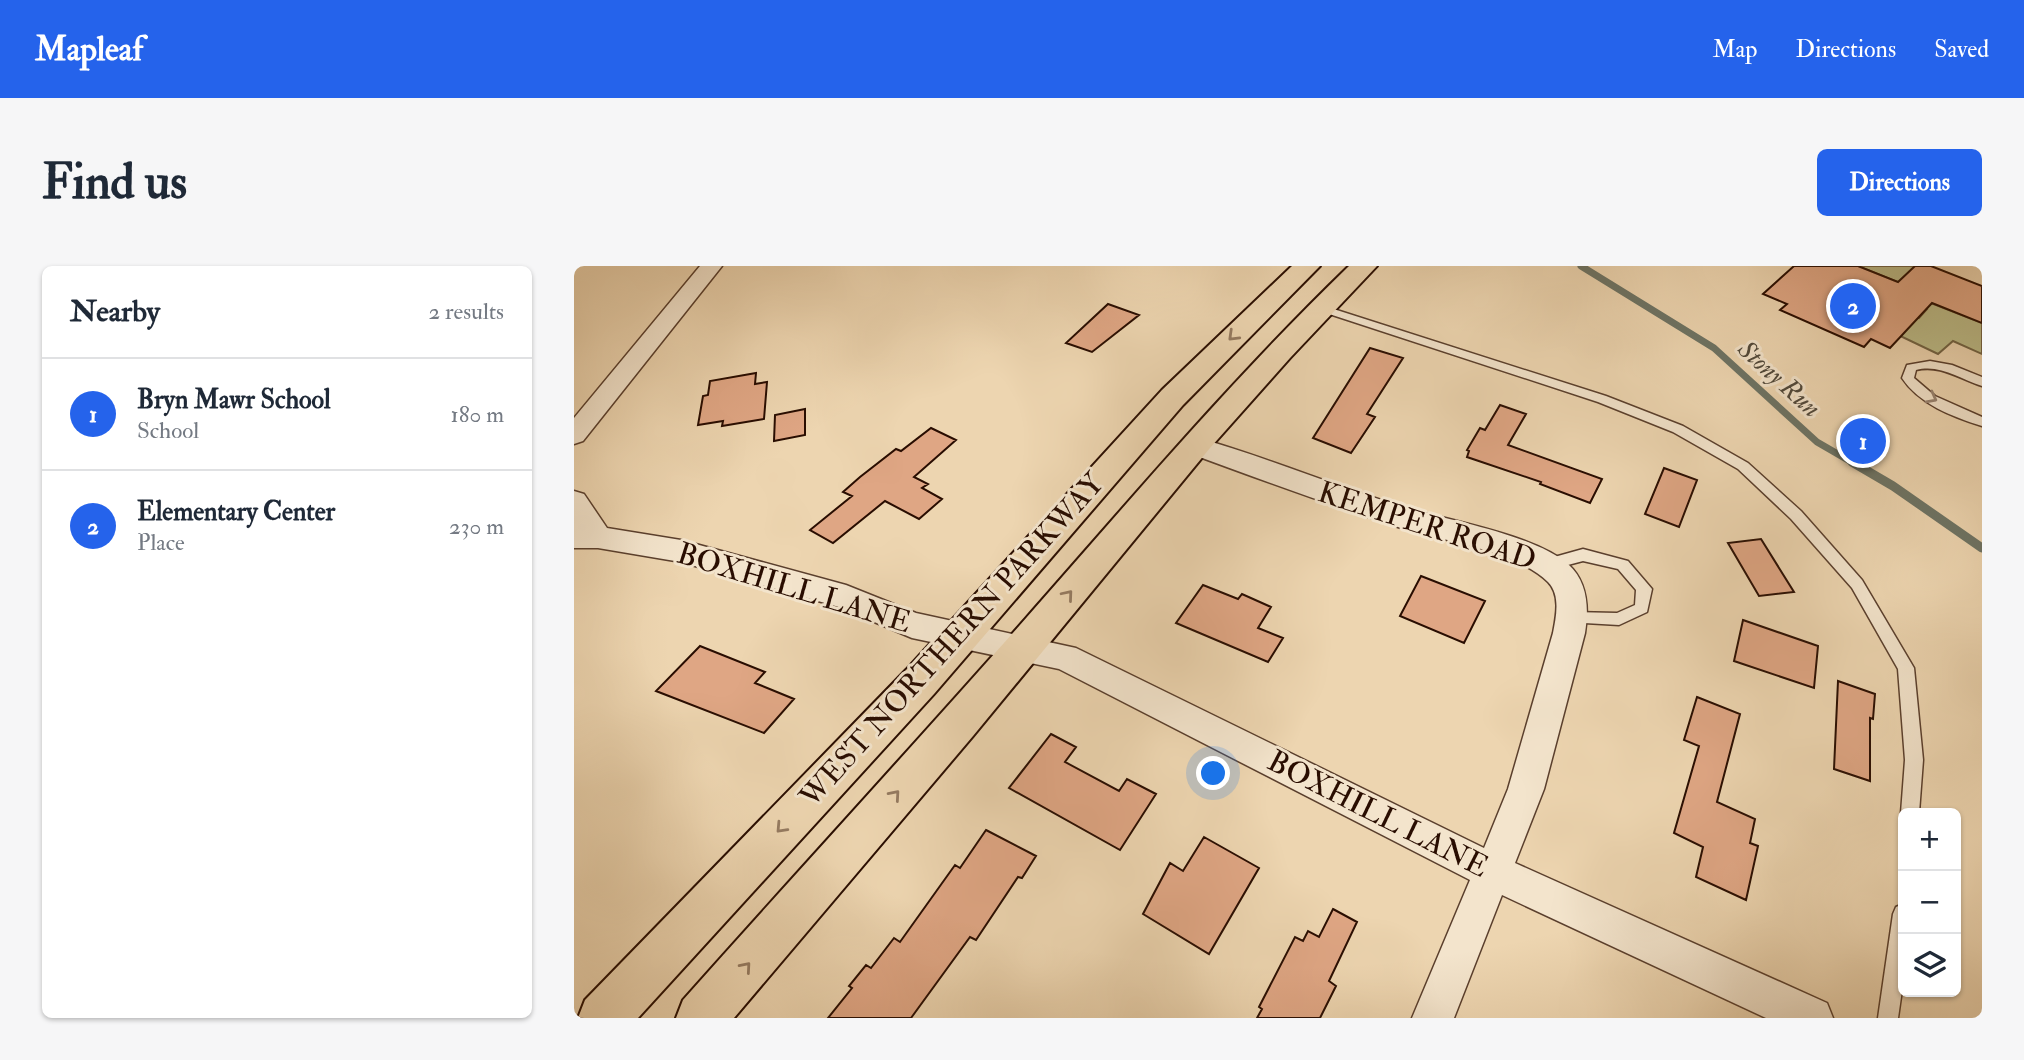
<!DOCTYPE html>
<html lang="en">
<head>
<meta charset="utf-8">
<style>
	:root { --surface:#fff; --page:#f6f6f7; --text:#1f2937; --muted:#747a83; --line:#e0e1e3; --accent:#2563eb }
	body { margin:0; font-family:"IM FELL Double Pica",serif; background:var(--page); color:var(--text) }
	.controls { position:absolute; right:21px; bottom:21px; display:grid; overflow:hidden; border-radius:10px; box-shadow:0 2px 5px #0004 }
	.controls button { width:63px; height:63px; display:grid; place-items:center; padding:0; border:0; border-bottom:2px solid var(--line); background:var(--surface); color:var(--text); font:35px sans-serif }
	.you { position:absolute; left:640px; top:508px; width:24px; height:24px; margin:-18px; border:5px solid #fff; border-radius:50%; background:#1a73e8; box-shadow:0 0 0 10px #1a73e833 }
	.badge { display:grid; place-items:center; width:46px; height:46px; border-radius:50%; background:var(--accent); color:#fff; font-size:23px; font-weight:700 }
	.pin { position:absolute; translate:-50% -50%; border:4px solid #fff; box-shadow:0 2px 7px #0006 }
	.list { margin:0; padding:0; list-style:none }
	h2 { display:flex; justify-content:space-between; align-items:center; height:91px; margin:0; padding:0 28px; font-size:30px }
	h2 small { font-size:23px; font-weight:400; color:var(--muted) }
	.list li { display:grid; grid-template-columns:46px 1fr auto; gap:21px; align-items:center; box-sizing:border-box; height:112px; padding:0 28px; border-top:2px solid var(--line) }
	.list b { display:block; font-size:26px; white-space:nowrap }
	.list p { margin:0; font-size:23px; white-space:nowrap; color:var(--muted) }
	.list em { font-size:23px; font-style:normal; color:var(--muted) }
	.icon { flex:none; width:38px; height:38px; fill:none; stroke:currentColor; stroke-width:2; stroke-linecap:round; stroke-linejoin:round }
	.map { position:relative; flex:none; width:1408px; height:752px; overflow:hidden; border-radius:10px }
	header { display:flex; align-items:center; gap:42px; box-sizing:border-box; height:98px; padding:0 35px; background:var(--accent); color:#fff }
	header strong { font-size:33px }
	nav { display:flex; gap:38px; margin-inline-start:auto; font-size:24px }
	.intro { display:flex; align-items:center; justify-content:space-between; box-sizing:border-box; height:168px; padding:0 42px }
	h1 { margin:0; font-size:49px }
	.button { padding:18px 32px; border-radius:10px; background:var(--accent); color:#fff; font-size:24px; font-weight:700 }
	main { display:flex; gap:42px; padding:0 42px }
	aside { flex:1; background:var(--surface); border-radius:10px; box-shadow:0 2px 5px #0004 }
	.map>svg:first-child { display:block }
</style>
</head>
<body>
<header>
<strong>Mapleaf</strong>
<nav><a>Map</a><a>Directions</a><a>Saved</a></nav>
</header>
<div class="intro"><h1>Find us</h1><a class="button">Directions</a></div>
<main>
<aside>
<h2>Nearby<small>2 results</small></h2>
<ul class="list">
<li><span class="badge">1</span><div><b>Bryn Mawr School</b><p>School</p></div><em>180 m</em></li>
<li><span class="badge">2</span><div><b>Elementary Center</b><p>Place</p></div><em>230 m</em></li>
</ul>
</aside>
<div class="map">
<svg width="1408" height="752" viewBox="0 0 1408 752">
	<rect width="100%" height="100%" fill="#edd5b0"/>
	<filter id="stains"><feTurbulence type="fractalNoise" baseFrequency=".00286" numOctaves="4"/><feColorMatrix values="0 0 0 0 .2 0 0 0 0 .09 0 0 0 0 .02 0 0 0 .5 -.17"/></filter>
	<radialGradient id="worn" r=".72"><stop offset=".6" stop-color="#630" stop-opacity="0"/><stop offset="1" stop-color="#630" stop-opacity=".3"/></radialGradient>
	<path fill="#bcbc89" stroke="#726445" stroke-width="2" d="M1284,0h57l-5,5 17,23z
		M1339,30l69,27v31l-29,-13 -15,13 -44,-21 20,-17 5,2 8,-9z"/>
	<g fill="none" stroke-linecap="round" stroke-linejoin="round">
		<path stroke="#6d7465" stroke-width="7" d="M1007,0l133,82 103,94 38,22"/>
		<path stroke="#6d7465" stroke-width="9" d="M1278,196l41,24 89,62"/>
	</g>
	<path fill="#dfa684" stroke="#290d01" stroke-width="2" d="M1220,0h64l40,16 17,-16h16l51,20v37l-50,-20 -42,45 -19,-9 -7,8 -84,-37 7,-6 -24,-10z
		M534,38l31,11 -47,37 -26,-9z
		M796,82l33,10 -36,56 8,3 -24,36 -38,-15z
		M182,107l-1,11 12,-2 -3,37 -42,7 1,-5 -25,4 5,-29 5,-1 2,-14z
		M926,139l26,9 -18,31 94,34 -12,24 -50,-19 1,-2 -74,-25 2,-6 -2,-1 13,-22 5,2z
		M231,143v26l-31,6 1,-26z
		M357,162l25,12 -42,37 14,7 -6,4 20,11 -23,20 -34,-18 -52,42 -23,-13 42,-34 -9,-4 17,-15 36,-28 5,2z
		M1090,202l33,12 -18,47 -34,-13z
		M1187,273l33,53 -35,4 -31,-53z
		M847,310l64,25 -21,42 -64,-27z
		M629,319l35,14 4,-5 29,13 -13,21 25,10 -15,24 -92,-39z
		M1169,354l75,26 -4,42 -80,-27z
		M126,380l65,26 -10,11 39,16 -30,34 -108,-42z
		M1264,415l37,13 -2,25 -3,-1v63l-36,-12z
		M1123,431l43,17 -23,88 38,17 -5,24 8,3 -12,54 -50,-23 7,-30 -29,-14 25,-87 -15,-6z
		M477,468l25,13 -11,15 54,29 8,-12 29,15 -36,56 -111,-62z
		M412,564l50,26 -14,22 -4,-1 -42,63 -6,-3 -59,81h-83l24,-30 -3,-2 17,-21 5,3 23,-30 6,4 55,-77 5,3z
		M630,571l55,31 -50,86 -66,-40 27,-51 13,8z
		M759,643l24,13 -28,59 7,5 -16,32h-63l5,-9 -3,-2 36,-70 8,4 5,-10 11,6z"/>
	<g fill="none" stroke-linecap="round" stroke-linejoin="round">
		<g stroke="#5a3f2d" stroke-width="3">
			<path id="service" d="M747,39l285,91 77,30 65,37 53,48 61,69 52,88 9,92 -4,53h-16v5l-2,-5 4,-53 -7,-91 -46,-81 -61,-69 -53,-50 -65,-37 -75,-30 -281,-92v-4z
				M1356,95l22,4 30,12v9c-23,-7 -41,-22 -66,-16l-2,8 21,18 47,21v9c-29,-9 -63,-22 -80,-48l5,-13z
				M1009,283l45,12 24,28 -5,23 -28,13 -52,-3 -3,-4 3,-4 5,-2 45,1 18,-8 1,-15 -18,-21 -35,-8 -38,10 -7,-6 2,-4z
				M1329,638v79l-5,35h-20l15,-104 3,-7z"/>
		</g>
		<g stroke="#5a3f2d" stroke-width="3">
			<path id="minor" d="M126,0h22l-139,175 -9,3v-26z
				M621,171c68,19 134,47 202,68 47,15 134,28 171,59 20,18 21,44 17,69l-41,156 -29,74 312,140 6,15h-67l-264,-123 -48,123h-42l58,-138 -411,-211 -147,-31 -73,-31 -158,-45 -83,-14h-24v-57l10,3 23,34 74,12 165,45 70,28 160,35 408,200 24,-59 45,-156c3,-16 8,-38 -5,-51 -33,-32 -106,-41 -150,-55 -71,-23 -142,-49 -212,-75l-4,-6 4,-6z"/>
		</g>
		<g stroke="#290d01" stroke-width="4">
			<path id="primary" d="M718,0h28l-137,139 -249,289 -296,324h-60l7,-18 321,-330 256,-280z
				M775,0h28l-87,92 -80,90 -237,288 -239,282h-58l7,-18c114,-128 230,-254 344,-383 105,-119 207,-240 322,-351z"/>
		</g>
		<use href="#service" fill="#f3e4cc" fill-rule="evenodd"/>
		<use href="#minor" fill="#f3e4cc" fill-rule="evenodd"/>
		<use href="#primary" fill="#edd5b0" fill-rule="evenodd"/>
	</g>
	<defs><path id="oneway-chevron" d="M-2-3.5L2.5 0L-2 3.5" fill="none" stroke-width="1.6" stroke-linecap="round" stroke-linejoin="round" transform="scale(1.75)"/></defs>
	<g stroke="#957b61">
		<use href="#oneway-chevron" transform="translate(659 70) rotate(136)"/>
		<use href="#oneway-chevron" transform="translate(494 329) rotate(-50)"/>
		<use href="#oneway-chevron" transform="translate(321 529) rotate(-49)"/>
		<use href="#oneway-chevron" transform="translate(207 562) rotate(133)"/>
		<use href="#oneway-chevron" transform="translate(172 701) rotate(-49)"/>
	</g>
	<use stroke="#988371" href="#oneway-chevron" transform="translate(1358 132) rotate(28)"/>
	<g text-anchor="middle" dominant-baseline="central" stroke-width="6" stroke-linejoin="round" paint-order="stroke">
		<g font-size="26" font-style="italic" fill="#51493b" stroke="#f3e4cc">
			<text transform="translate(1205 113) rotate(42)">Stony Run</text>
		</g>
		<g font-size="30" fill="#290d01" stroke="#f3e4cc">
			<text transform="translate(853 260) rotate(18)">KEMPER ROAD</text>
			<text transform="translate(220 322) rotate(17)">BOXHILL LANE</text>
			<text transform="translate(378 374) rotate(-48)">WEST NORTHERN PARKWAY</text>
			<text transform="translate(804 548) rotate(27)">BOXHILL LANE</text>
		</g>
	</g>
	<rect width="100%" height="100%" filter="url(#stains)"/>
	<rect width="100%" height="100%" fill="url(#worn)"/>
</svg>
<div class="controls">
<button>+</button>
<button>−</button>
<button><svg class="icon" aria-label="layers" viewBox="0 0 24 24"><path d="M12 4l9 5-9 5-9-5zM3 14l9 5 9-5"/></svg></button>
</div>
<div class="you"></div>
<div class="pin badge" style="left:1289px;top:175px">1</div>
<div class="pin badge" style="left:1279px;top:40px">2</div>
</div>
</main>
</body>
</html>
